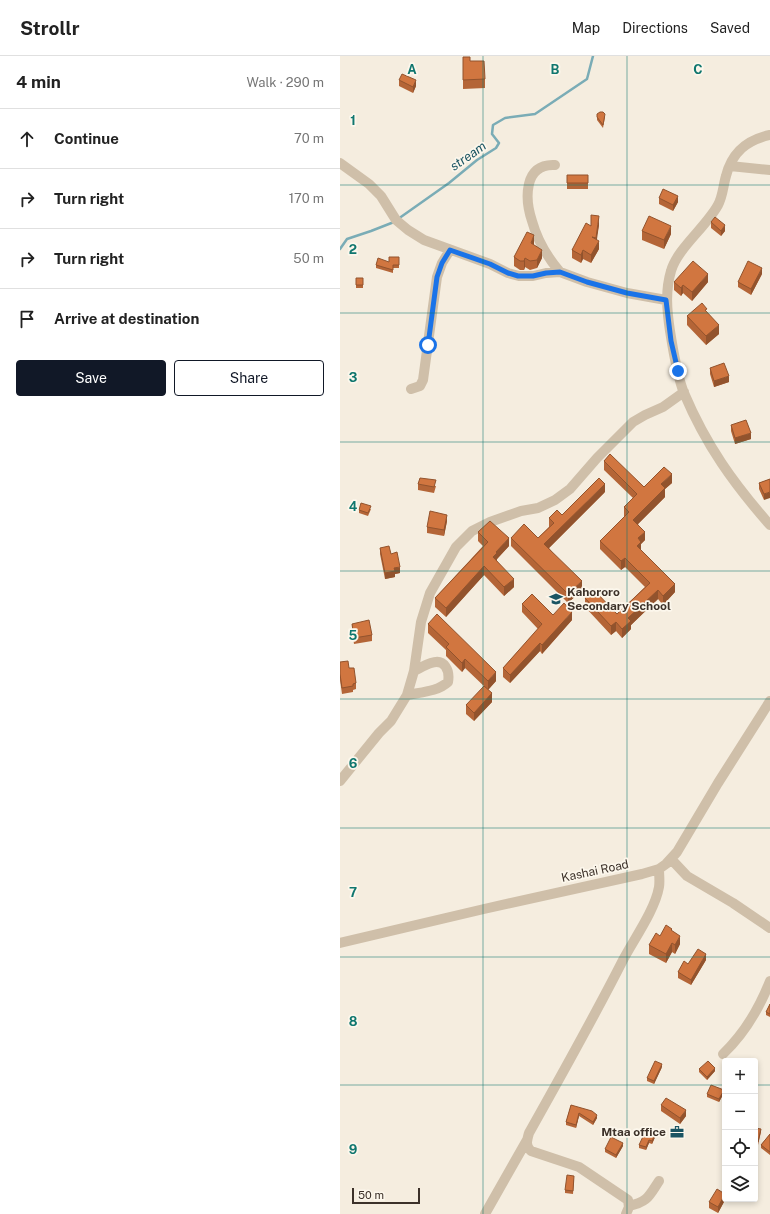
<!DOCTYPE html>
<html lang="en">
<head>
<meta charset="utf-8">
<style>
	:root { --surface:#fff; --page:#f6f6f6; --text:#222; --muted:#767676; --line:#e0e0e0; --accent:#111827 }
	body { margin:0; font-family:"Public Sans",sans-serif; background:var(--page); color:var(--text) }
	.controls { position:absolute; right:12px; bottom:12px; display:grid; overflow:hidden; border-radius:4px; box-shadow:0 2px 6px #0003 }
	.controls button { width:36px; height:36px; display:grid; place-items:center; padding:0; border:0; border-bottom:1px solid var(--line); background:var(--surface); color:var(--text); font:20px sans-serif }
	.scale { position:absolute; left:12px; bottom:10px; width:68px; box-sizing:border-box; padding-left:4px; border:2px solid #3c3129; border-top:0; font-size:11px; line-height:14px; white-space:nowrap; color:#3c3129; -webkit-text-stroke:3px #fcf7ec; paint-order:stroke }
	.stop { position:absolute; width:12px; height:12px; margin:-9px; border:3px solid #1a73e8; border-radius:50%; background:#fff }
	.stop.end { background:#1a73e8; border-color:#fff; box-shadow:0 1px 4px #0008 }
	.list { margin:0; padding:0; list-style:none }
	h2 { display:flex; justify-content:space-between; align-items:center; height:52px; margin:0; padding:0 16px; font-size:17px }
	h2 small { font-size:13px; font-weight:400; color:var(--muted) }
	.list li { display:grid; grid-template-columns:26px 1fr auto; gap:12px; align-items:center; box-sizing:border-box; height:60px; padding:0 16px; border-top:1px solid var(--line) }
	.list b { display:block; font-size:15px; white-space:nowrap }
	.list em { font-size:13px; font-style:normal; color:var(--muted) }
	.actions { display:flex; gap:8px; padding:12px 16px }
	.actions a { flex:1; padding:9px 0; border:1px solid var(--accent); border-radius:4px; text-align:center; font-size:14px; color:var(--accent) }
	.actions .main { background:var(--accent); color:#fff }
	.icon { flex:none; width:22px; height:22px; fill:none; stroke:currentColor; stroke-width:2; stroke-linecap:round; stroke-linejoin:round }
	.map { position:relative; flex:none; width:430px; height:1158px; overflow:hidden }
	header { display:flex; align-items:center; gap:24px; box-sizing:border-box; height:56px; padding:0 20px; background:var(--surface); border-bottom:1px solid var(--line) }
	header strong { font-size:19px }
	nav { display:flex; gap:22px; margin-inline-start:auto; font-size:14px }
	main { display:flex }
	aside { flex:1; background:var(--surface) }
	.map>svg:first-child { display:block }
</style>
</head>
<body>
<header>
<strong>Strollr</strong>
<nav><a>Map</a><a>Directions</a><a>Saved</a></nav>
</header>
<main>
<aside>
<h2>4 min<small>Walk · 290 m</small></h2>
<ul class="list">
<li><svg class="icon" aria-label="ahead" viewBox="0 0 24 24"><path d="M12 20V5M6 11l6-6 6 6"/></svg><div><b>Continue</b></div><em>70 m</em></li>
<li><svg class="icon" aria-label="right" viewBox="0 0 24 24"><path d="M7 20v-9h11M14 6l5 5-5 5"/></svg><div><b>Turn right</b></div><em>170 m</em></li>
<li><svg class="icon" aria-label="right" viewBox="0 0 24 24"><path d="M7 20v-9h11M14 6l5 5-5 5"/></svg><div><b>Turn right</b></div><em>50 m</em></li>
<li><svg class="icon" aria-label="arrive" viewBox="0 0 24 24"><path d="M6 21V4h12l-3 4 3 4H6"/></svg><div><b>Arrive at destination</b></div></li>
</ul>
<div class="actions"><a class="main">Save</a><a>Share</a></div>
</aside>
<div class="map">
<svg width="430" height="1158" viewBox="0 0 430 1158">
	<rect width="100%" height="100%" fill="#f5eddf"/>
	<g fill="none" stroke-linecap="round" stroke-linejoin="round">
		<path stroke="#7aacb6" stroke-width="2.5" d="M58,163l51,-36 28,-23 19,-12 3,-5 -7,-9 1,-9 12,-7 30,-4 52,-35 6,-23
			M0,193l7,-10 24,-8 23,-9"/>
		<path stroke="#cfbfa9" stroke-width="10" d="M430,79c-23,5 -38,17 -44,41 -3,10 -3,20 -8,29 -12,22 -41,44 -47,66 -6,20 -4,40 -1,60 3,19 7,45 14,62 22,52 49,90 86,132
			M0,107l29,21 12,12 15,24 12,10 16,10 66,24 18,9 11,3h14l13,-3 14,-1 27,10 40,11 39,7
			M215,109c-32,-2 -30,35 -23,56 5,18 16,37 28,51
			M390,110l40,4
			M71,333l9,-3 3,-6 14,-103 5,-14 8,-13
			M67,639c14,-3 30,-3 41,-13 2,-11 -3,-24 -17,-19 -6,2 -11,5 -17,8
			M0,725l39,-48 12,-12 16,-26 7,-24 7,-49 9,-29 26,-46 16,-16 18,-9 31,-11 17,-3 17,-8 15,-11 27,-31 36,-36 12,-7 18,-8 21,-15
			M331,803l16,17 46,27 37,25
			M0,887l144,-34 158,-35 17,-5 7,-5 11,-12 41,-69 52,-82
			M383,998c22,-21 36,-45 47,-73
			M289,1150c19,-4 20,-10 30,-25
			M145,1158l42,-74
			M286,1158l3,-7 -1,-7 -49,-33 -48,-16c-6,-5 -4,-11 -2,-18 32,-57 64,-114 94,-173 11,-21 32,-50 36,-73 1,-6 0,-12 0,-18"/>
	</g>
	<path fill="#b46537" d="M123,1l7,4 15,18v9l-22,1z
		M59,24l17,6 -3,7 -14,-7z
		M257,58l8,3 -2,11 -6,-8z
		M227,119h21v14h-21z
		M319,142l19,4 -5,9 -14,-7z
		M371,166l14,9 -4,5 -10,-8z
		M259,169l-3,15 3,9 -8,14 -8,-4 -2,4 -9,-5v-8l19,-24z
		M302,175l29,3 -7,15 -22,-9z
		M194,188v1l8,13 -5,10 -7,2 -5,-3 -1,3h-4l-6,-4v-9z
		M59,201v11h-6v5l-17,-5v-3l13,-3z
		M422,218l-11,21 -13,-8v-5z
		M16,222h7v10h-7z
		M334,226h34l-16,19 -9,-8 -2,3 -7,-6z
		M367,256l12,22 -13,11 -19,-20v-9z
		M370,312l19,14 -15,5 -4,-13z
		M391,369l20,14 -16,5 -4,-13z
		M264,405l40,26 28,-4 -7,6v8l-27,27 7,16 -4,4v6l34,42 -12,13 -5,-6 -27,26v4l-9,9 -6,-7 -5,4 -26,-28v-9l32,16 28,-27 -20,-20 -4,3 -21,-21v-8l25,-24 -1,-1v-9l9,-9 -29,-28z
		M430,423l-6,21 -5,-11v-6z
		M78,428l18,2 -2,7 -16,-3z
		M265,436l-56,56 33,42 -14,13 -57,-57v-8h27l11,-11v-9l13,-3z
		M31,453l-3,7 -9,-3v-3z
		M107,465l-3,15 -17,-3v-6z
		M138,476l31,14 -12,13v2l17,26 -10,9 -20,-21 -38,42 -11,-10v-9l48,-52 -5,-5z
		M40,492l11,6 9,19 -5,1v3l-10,2 -5,-25z
		M182,548l31,11 19,5 -30,34 -2,-3 -30,32 -7,-6v-9l35,-39 -16,-17z
		M12,568l20,11v6l-18,3 -2,-14z
		M88,568l68,57 -8,9 4,12 -18,19 -8,-7v-9l21,-16 -22,-21 -3,4 -16,-16v-6l-18,-17z
		M0,606l9,6 7,15v6l-3,1v2l-11,2 -2,-14z
		M332,875l8,13 -5,10 -3,-2 -6,11 -17,-9v-9l11,-9z
		M366,904l-15,25 -13,-7v-6l10,-8z
		M430,948v13l-4,-2v-3z
		M322,1011l-8,17 -7,-3v-3z
		M359,1013l16,2 -8,9 -8,-8z
		M384,1037l-5,9 -12,-5v-3z
		M231,1049l26,13 -4,7 -14,-9 -3,12 -10,-3v-3z
		M321,1049l25,11 -6,8 -19,-13z
		M415,1072l6,4 -3,13 -2,-2 -1,4z
		M430,1078v21l-9,-7v-3z
		M316,1079l-4,9 -3,-1 -3,7 -7,-2v-3z
		M283,1090l-7,12 -11,-6v-3z
		M234,1123l-1,15 -8,-1v-3z
		M385,1143v1l-7,13 -9,-5v-6z"/>
	<path fill="#92532d" d="M76,24v6l-3,7v-6z
		M338,140v6l-5,9v-6z
		M259,160v9l-3,21v-8z
		M385,169v6l-4,5v-5z
		M331,170v8l-7,15v-9z
		M194,179v9l-3,8v-9z
		M259,185v8l-8,14v-8z
		M202,194v8l-5,10v-8z
		M243,194v9l-2,4v-8z
		M185,202v9l-1,3v-9z
		M422,212v6l-11,21v-6z
		M368,218v8l-16,19v-9z
		M343,229v8l-2,3v-8z
		M379,269v9l-13,11v-9z
		M389,320v6l-15,5v-6z
		M411,377v6l-16,5v-6z
		M332,418v9l-7,6v8l-32,32v-9l28,-36z
		M265,428v8l-61,61v-9z
		M430,436v6l-6,2v-6z
		M107,459v6l-3,15v-6z
		M305,476v8l-4,4v6l-4,-4 1,-8z
		M169,482v8l-12,13v3l-4,-5 3,-5z
		M285,502v9l-4,3v-9z
		M144,510v9l-38,42v-9z
		M60,511v6l-5,1v3l-10,2v-6l9,-5z
		M174,523v8l-10,9v-9z
		M242,525v9l-14,13v-9z
		M335,528v8l-12,13v-9z
		M318,534v9l-27,26v4l-9,9v-9l6,-11z
		M232,556v8l-30,34v-9z
		M276,566v9l-5,4v-9z
		M200,587v8l-30,32v-8z
		M125,603v9l-3,4v-9z
		M156,616v9l-8,9v-9z
		M152,637v9l-18,19v-8z
		M340,880v8l-5,10v-9z
		M332,887v9l-6,11v-9z
		M366,898v6l-15,25v-5z
		M322,1008v3l-8,17v-3z
		M375,1012v3l-8,9v-3z
		M384,1034v3l-5,9v-3z
		M346,1054v6l-6,8v-6z
		M239,1057v3l-3,12v-3z
		M257,1059v3l-4,7v-3z
		M316,1076v3l-4,9v-3z
		M309,1084v3l-3,7v-3z
		M283,1087v3l-7,12v-3z
		M385,1139v5l-7,13v-6z"/>
	<path fill="#d17640" stroke="#92532d" d="M123,1h7v4h14l1,18 -22,1z
		M62,18l14,6 -3,7 -14,-7z
		M260,56h3l2,2 -2,11 -6,-8v-3z
		M227,119h21v8h-21z
		M323,133l15,7 -5,9 -14,-7z
		M251,159l8,1 -3,22 -4,-1 7,4 -8,14 -8,-5 -2,5 -9,-5 14,-27 5,3z
		M309,160l22,10 -7,14 -22,-9z
		M375,161l10,8 -4,6 -10,-9z
		M187,176l7,3 -3,8 11,7 -5,10 -7,1 -5,-3 -1,3h-4l-6,-4z
		M49,201h10v8h-6v5l-17,-5 2,-7 11,4z
		M353,205l15,13 -16,18 -9,-7 -2,3 -7,-6z
		M408,205l14,7 -11,21 -13,-7z
		M16,222h7v7h-7z
		M362,247l5,6 -2,1 14,15 -13,11 -19,-20z
		M384,307l5,13 -15,5 -4,-13z
		M406,364l5,13 -16,5 -4,-13z
		M270,398l34,33 20,-20 8,7 -11,10 4,4 -32,32 12,12 -7,6 3,4 -4,4 38,38 -12,12 -5,-6 -30,28 3,3 -9,8 -6,-7 -5,4 -26,-28 9,-8 23,24 33,-31 -25,-25 -4,3 -21,-20 29,-29 -5,-5 13,-13 -33,-33z
		M80,422l16,2 -2,7 -16,-3z
		M259,422l6,6 -61,60 38,37 -14,13 -57,-56 13,-14 14,14 16,-15 -5,-5 8,-8 5,5z
		M430,423v13l-6,2 -5,-11z
		M21,447l10,3 -3,7 -9,-3z
		M90,455l17,4 -3,15 -17,-3z
		M150,465l19,17 -13,14 1,1 -4,4 21,22 -10,8 -20,-21 -38,42 -11,-10 53,-56 -10,-10z
		M49,490l2,8 6,-2 3,15 -6,1 1,3 -10,2 -5,-25z
		M192,538l21,21 11,-12 8,9 -30,33 -2,-2 -30,32 -7,-7 39,-44 -20,-20z
		M97,558l59,58 -8,9 -23,-22 -3,4 -16,-16 3,-3 -21,-20z
		M29,564l3,15 -18,3 -2,-14z
		M8,605l1,7h5l2,15 -3,1v2l-11,2 -2,-14v-12z
		M144,630l8,7 -18,20 -8,-8z
		M326,869l6,4 -1,1 9,6 -5,9 -3,-2 -6,11 -17,-9 7,-12 4,3z
		M358,893l8,5 -15,26 -13,-8 6,-11 4,3z
		M430,948v10l-4,-2z
		M315,1005l7,3 -8,17 -7,-3z
		M368,1005l7,7 -8,9 -8,-8z
		M371,1029l13,5 -5,9 -12,-5z
		M326,1042l20,12 -6,8 -19,-13z
		M231,1049l21,6 5,4 -4,7 -14,-9 -3,12 -10,-3z
		M307,1072l9,4 -4,9 -3,-1 -3,7 -7,-2z
		M415,1072l6,1 -3,13 -3,-2z
		M430,1078v18l-9,-7z
		M271,1081l12,6 -7,12 -11,-6z
		M227,1119l7,1 -1,15 -8,-1z
		M377,1133l8,5 -7,13 -9,-5z"/>
	<g fill="none" stroke-linecap="round" stroke-linejoin="round">
		<path stroke="#1a73e8" stroke-width="5" d="M88,289l9,-68 5,-14 8,-13 40,14 18,9 10,3h15l13,-3 14,-1 27,10 40,11 39,7 5,41 7,30"/>
	</g>
	<path fill="none" stroke="#0f766e" stroke-width="1" stroke-opacity="0.55" d="M143,0v1158M287,0v1158M0,129h430M0,257h430M0,386h430M0,515h430M0,643h430M0,772h430M0,901h430M0,1029h385M415,1029h15"/>
	<defs>
		<g id="school-bare" transform="scale(1.08)"><path d="M0-5L7-2L0 1L-7-2ZM-4 1L0 2.5L4 1V4Q0 6-4 4Z" fill="#1a5462" stroke="#fcf7ec" stroke-width="2.5" paint-order="stroke"/></g>
		<g id="office-bare" transform="scale(1.08)"><path d="M-6-3h4V-5.5h4V-3h4V5H-6ZM-1-4.5V-3h2v-1.5ZM-6 0V1H6V0Z" fill="#1a5462" stroke="#fcf7ec" stroke-width="2.5" paint-order="stroke"/></g>
	</defs>
	<g fill-rule="evenodd">
		<use href="#school-bare" x="216" y="543"/>
		<use href="#office-bare" x="337" y="1076"/>
	</g>
	<g text-anchor="middle" dominant-baseline="central" stroke-width="3.5" stroke-linejoin="round" paint-order="stroke">
		<g font-size="12" font-weight="bold" fill="#3c3129" stroke="#fcf7ec" text-anchor="start">
			<text x="227" y="536">Kahororo<tspan x="227" dy="14">Secondary School</tspan></text>
			<text x="326" y="1076" text-anchor="end">Mtaa office</text>
		</g>
		<g font-size="12" fill="#3c3129" stroke="#fcf7ec">
			<text transform="translate(255 815) rotate(-12)">Kashai Road</text>
		</g>
		<g font-size="13" font-style="italic" fill="#1a5462" stroke="#fcf7ec">
			<text transform="translate(128 100) rotate(-35)">stream</text>
		</g>
	</g>
	<g font-size="13" text-anchor="middle" font-weight="bold" fill="#0f766e" stroke="#fcf7ec" stroke-width="3.5" stroke-linejoin="round" paint-order="stroke">
		<text x="72" y="18">A</text>
		<text x="215" y="18">B</text>
		<text x="358" y="18">C</text>
		<text x="13" y="69">1</text>
		<text x="13" y="198">2</text>
		<text x="13" y="326">3</text>
		<text x="13" y="455">4</text>
		<text x="13" y="584">5</text>
		<text x="13" y="712">6</text>
		<text x="13" y="841">7</text>
		<text x="13" y="970">8</text>
		<text x="13" y="1098">9</text>
	</g>
</svg>
<div class="controls">
<button>+</button>
<button>−</button>
<button><svg class="icon" aria-label="locate" viewBox="0 0 24 24"><circle cx="12" cy="12" r="6"/><path d="M12 2v4M12 18v4M2 12h4M18 12h4"/></svg></button>
<button><svg class="icon" aria-label="layers" viewBox="0 0 24 24"><path d="M12 4l9 5-9 5-9-5zM3 14l9 5 9-5"/></svg></button>
</div>
<div class="scale">50 m</div>
<div class="stop" style="left:88px;top:289px"></div>
<div class="stop end" style="left:338px;top:315px"></div>
</div>
</main>
</body>
</html>
